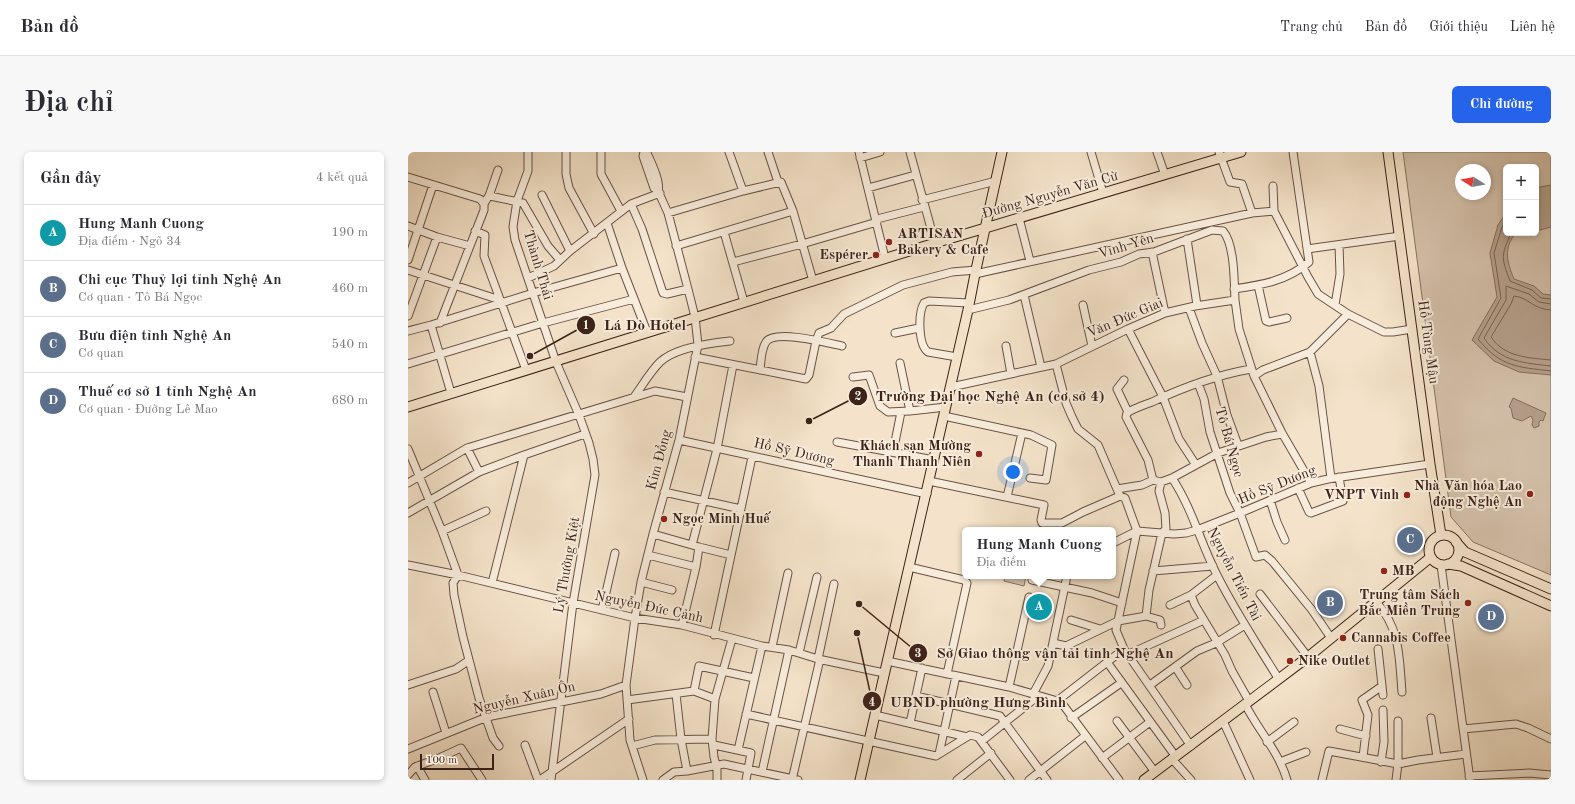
<!DOCTYPE html>
<html lang="vi">
<head>
<meta charset="utf-8">
<style>
	:root { --surface:#fff; --page:#f7f7f7; --text:#2b2b33; --muted:#7c7c81; --line:#e1e1e2; --accent:#2563eb }
	body { margin:0; font-family:"Old Standard TT",serif; background:var(--page); color:var(--text) }
	.controls { position:absolute; right:12px; top:12px; display:grid; overflow:hidden; border-radius:6px; box-shadow:0 2px 6px #0003 }
	.controls button { width:36px; height:36px; display:grid; place-items:center; padding:0; border:0; border-bottom:1px solid var(--line); background:var(--surface); color:var(--text); font:20px sans-serif }
	.compass { position:absolute; left:1047px; top:12px; width:36px; height:36px; border-radius:50%; background:var(--surface); box-shadow:0 2px 6px #0003; rotate:281deg }
	.scale { position:absolute; left:12px; bottom:10px; width:74px; box-sizing:border-box; padding-left:4px; border:2px solid #3d2218; border-top:0; font-size:11px; line-height:14px; white-space:nowrap; color:#3d2218; -webkit-text-stroke:3px #f8eddd; paint-order:stroke }
	.you { position:absolute; left:605px; top:320px; width:14px; height:14px; margin:-10px; border:3px solid #fff; border-radius:50%; background:#1a73e8; box-shadow:0 0 0 6px #1a73e833 }
	.badge { display:grid; place-items:center; width:26px; height:26px; border-radius:50%; background:var(--accent); color:#fff; font-size:13px; font-weight:700 }
	.pin { position:absolute; translate:-50% -50%; border:2px solid #fff; box-shadow:0 1px 4px #0006 }
	.popup { position:absolute; left:554px; top:375px; width:154px; height:52px; box-sizing:border-box; display:grid; place-content:center; border-radius:6px; background:var(--surface); filter:drop-shadow(0 1px 3px #0005); font-size:13px; white-space:nowrap; color:var(--muted) }
	.popup b { font-size:15px; color:var(--text) }
	.popup::after { content:''; position:absolute; left:50%; top:100%; margin-left:-8px; border:8px solid transparent; border-top-color:var(--surface) }
	.list { margin:0; padding:0; list-style:none }
	h2 { display:flex; justify-content:space-between; align-items:center; height:52px; margin:0; padding:0 16px; font-size:17px }
	h2 small { font-size:13px; font-weight:400; color:var(--muted) }
	.list li { display:grid; grid-template-columns:26px 1fr auto; gap:12px; align-items:center; box-sizing:border-box; height:56px; padding:0 16px; border-top:1px solid var(--line) }
	.list b { display:block; font-size:15px; white-space:nowrap }
	.list p { margin:0; font-size:13px; white-space:nowrap; color:var(--muted) }
	.list em { font-size:13px; font-style:normal; color:var(--muted) }
	.map { position:relative; flex:none; width:1143px; height:628px; overflow:hidden; border-radius:6px }
	header { display:flex; align-items:center; gap:24px; box-sizing:border-box; height:56px; padding:0 20px; background:var(--surface); border-bottom:1px solid var(--line) }
	header strong { font-size:19px }
	nav { display:flex; gap:22px; margin-inline-start:auto; font-size:14px }
	.intro { display:flex; align-items:center; justify-content:space-between; box-sizing:border-box; height:96px; padding:0 24px }
	h1 { margin:0; font-size:28px }
	.button { padding:10px 18px; border-radius:6px; background:var(--accent); color:#fff; font-size:14px; font-weight:700 }
	main { display:flex; gap:24px; padding:0 24px }
	aside { flex:1; background:var(--surface); border-radius:6px; box-shadow:0 2px 6px #0003 }
	.map>svg:first-child { display:block }
</style>
</head>
<body>
<header>
<strong>Bản đồ</strong>
<nav><a>Trang chủ</a><a>Bản đồ</a><a>Giới thiệu</a><a>Liên hệ</a></nav>
</header>
<div class="intro"><h1>Địa chỉ</h1><a class="button">Chỉ đường</a></div>
<main>
<aside>
<h2>Gần đây<small>4 kết quả</small></h2>
<ul class="list">
<li><span class="badge" style="background:#0f9aa8">A</span><div><b>Hung Manh Cuong</b><p>Địa điểm · Ngõ 34</p></div><em>190 m</em></li>
<li><span class="badge" style="background:#5c6f8a">B</span><div><b>Chi cục Thuỷ lợi tỉnh Nghệ An</b><p>Cơ quan · Tô Bá Ngọc</p></div><em>460 m</em></li>
<li><span class="badge" style="background:#5c6f8a">C</span><div><b>Bưu điện tỉnh Nghệ An</b><p>Cơ quan</p></div><em>540 m</em></li>
<li><span class="badge" style="background:#5c6f8a">D</span><div><b>Thuế cơ sở 1 tỉnh Nghệ An</b><p>Cơ quan · Đường Lê Mao</p></div><em>680 m</em></li>
</ul>
</aside>
<div class="map">
<svg width="1143" height="628" viewBox="0 0 1143 628">
	<rect width="100%" height="100%" fill="#f4e3ca"/>
	<filter id="stains"><feTurbulence type="fractalNoise" baseFrequency=".005" numOctaves="4"/><feColorMatrix values="0 0 0 0 .2 0 0 0 0 .09 0 0 0 0 .02 0 0 0 .5 -.17"/></filter>
	<radialGradient id="worn" r=".72"><stop offset=".6" stop-color="#630" stop-opacity="0"/><stop offset="1" stop-color="#630" stop-opacity=".3"/></radialGradient>
	<path fill="#d5c2ac" stroke="#897262" fill-rule="evenodd" d="M995,0h148v423l-78,-33 -22,-25zM1098,15h30v66h-30zM1053,18h24v24h-24z
		M597,424h21l-2,10 -20,-5z"/>
	<path fill="#b6a18d" stroke="#866e5e" d="M1142,33l1,1v41l-15,4v-43z
		M1098,61v20h10c-13,15 -9,29 -2,46l20,7 9,8 8,1v80l-32,-3 -25,-11 -22,-21 25,-43 -7,-44 8,-28z
		M1105,246l33,15 -3,8 -2,-1 -2,2v4l-5,2 -2,-3 1,-5 -2,-4 -9,5 -9,-3 -2,-10 -2,-1z"/>
	<g fill="none" stroke-linecap="round" stroke-linejoin="round">
		<path stroke="#7a6252" stroke-width="1" d="M1098,68l-4,7 -8,26 7,45 -23,41c23,28 39,28 73,32
			M1103,81c-10,23 -10,24 -1,48l22,9 9,8 10,1
			M1143,152l-12,-2 -10,-8 -23,-8v14l-22,38c16,24 41,25 67,28
			M1143,158c-19,-1 -21,-12 -37,-14l-3,8 -20,33c13,20 38,21 60,23"/>
		<g stroke="#6b5244" stroke-width="9">
			<path id="minor" d="M120,0v19l-11,30 -3,19 -1,7 2,13 41,122 23,53 10,28 4,16 2,16 -22,128 -22,177
				M158,0v22l3,14 25,46
				M193,0v22l20,37
				M236,0l-1,4 11,32 4,3
				M321,0l14,39
				M360,0l10,30
				M451,0l26,106
				M502,0l25,91
				M683,0l12,41
				M749,0l8,23
				M811,0l11,30 12,2 10,29
				M452,6l20,-6
				M0,25l72,22 4,5v6l-44,113
				M865,34l1,25
				M460,36l47,-13
				M134,43l28,56
				M81,44l9,-26
				M514,48l74,-19
				M76,52l4,-7 2,-1 33,7 25,43 12,14
				M223,52l11,25 21,64 4,1 21,-5
				M260,61l75,-22 38,-9 12,29 20,70
				M611,66l11,43
				M469,67l47,-12
				M199,71l15,45 25,64
				M0,74l29,11 33,9
				M67,79l10,4 -1,21 42,114
				M316,80l20,70
				M779,87l10,66
				M268,94l117,-35
				M899,97l93,-13
				M744,100l13,61
				M0,108l25,-75
				M325,110l69,-18 75,-22
				M0,118l92,30
				M567,122l277,-61 22,-2 34,66 10,17 30,20 36,18h9l19,-3
				M120,126l26,-12 16,-15 61,-47 29,-11
				M850,133l8,36 3,1 18,-4
				M826,137c27,-4 53,-8 75,-27l-16,-110
				M616,143l17,72
				M675,153l9,41
				M927,153l5,-31 -1,-29
				M781,156l13,35 15,33 10,39 11,30
				M560,158l41,-10 80,-30 32,-8 18,-8 15,-2 58,-22 11,1c12,14 11,51 12,69
				M0,164l29,-79
				M23,173l20,68
				M720,177l35,68 16,42 17,26
				M0,179l23,-6 102,-32 89,-25
				M487,181l24,-5
				M598,194l5,28
				M902,200l9,34 12,92
				M287,205l111,22 3,-4 7,-34 3,-8 12,-5 13,-14 59,-29 49,-13 24,-2
				M549,205l-29,-5c-10,-7 -10,-39 -4,-49l5,-2 40,2
				M492,211l10,48
				M0,212l135,-41 91,-24
				M648,212l10,39 6,14 6,12 20,16 22,51 5,2 12,33 -21,99 8,19 67,97
				M352,218c1,-8 1,-21 6,-28 9,-13 62,1 76,4
				M846,224l9,-6 47,-18 38,-38
				M445,225l16,-2 11,31 8,6 22,-1 36,-4
				M716,228l-7,9 11,23
				M790,231l6,16 6,33 20,61 10,20 16,44 9,-2 7,6 40,49 19,28
				M543,235l105,-23 72,-35 37,-16 30,-7 40,-6 4,29 15,47 28,57 29,50
				M226,245c8,-11 16,-25 26,-35 15,-14 50,-19 70,-21
				M536,264l87,19 21,10 -6,35 -16,-2
				M271,288l248,54
				M429,290l97,18
				M59,296l12,24
				M0,297l34,82 16,44 -5,8 1,12 9,42 16,61 14,40 6,8
				M485,300l8,-40
				M764,326c20,30 29,66 45,97 18,36 40,69 61,103
				M745,328l-5,-20 -22,-43 1,-4c7,-5 17,-8 25,-11 32,-15 65,-27 99,-33
				M521,329l115,24 -3,15 1,3h20l21,-11 37,-16
				M0,331l59,-35 188,-57 32,6
				M890,336l11,24 2,1 32,-12 -4,-24
				M709,337l25,-4 11,-5 8,2 11,-4 46,-25 48,-16 16,-3
				M256,340l77,17
				M599,345l15,-64
				M862,348l7,22 8,18
				M0,361l71,-41 45,-17 61,-21
				M34,379l44,-20
				M729,379l37,3 12,-1 11,-3 43,-17 71,-30 17,-4 102,-15
				M245,382l46,13 32,8
				M705,391l24,-12
				M284,393l25,-96 16,-84
				M240,403l48,12
				M0,413l50,10 177,43 47,7 80,21 27,4 29,9 66,14
				M1033,413l29,215
				M501,415l55,13 3,3 -20,91
				M745,419l60,-5
				M809,423l-26,20 4,10 30,50 7,16 17,30
				M624,428l60,13 30,10
				M233,430l31,8
				M84,431l32,-128
				M852,442l48,63
				M968,450c25,27 23,56 26,90
				M762,453l21,-10
				M194,458l13,-57
				M738,464l3,-26 13,-57 4,-4 -1,-16 -6,-22 2,-9
				M663,468l29,9
				M274,473l14,-58 3,-20
				M306,483l38,-178
				M645,491l13,3 52,-25 28,-5 14,4 1,5
				M364,495l16,-74
				M970,497l5,46
				M391,501l18,-76
				M721,502l75,-34
				M410,507l16,-75
				M479,509l122,26 52,15 58,78
				M699,510l69,95
				M768,516l11,17
				M0,533l48,-16 12,-8
				M742,533l47,-34 19,-8 29,-18
				M601,535l20,-90
				M286,539l5,-25 55,12
				M25,540l13,41
				M268,542l5,45 6,32
				M625,542l15,-28 19,-90
				M508,544l84,20 47,64
				M219,548l67,-9 21,8
				M649,549l67,-52
				M837,552c13,26 34,48 42,76
				M338,562l190,42 34,-21 8,2 32,43
				M467,563l92,22
				M663,566l50,-35
				M1023,566l6,39
				M709,569l38,51
				M815,569l27,59
				M502,571l12,-55
				M932,577l26,7
				M1055,577l53,-5 12,4 23,11
				M574,589l56,-45
				M859,590l27,-20
				M117,593l13,35
				M306,593l37,8 -5,27
				M224,594l23,-6 57,-1
				M0,597l79,-32 114,-23 25,-9
				M330,598l24,-104
				M531,602l17,-78
				M955,605l5,-42 -6,-15 20,-14
				M694,606l48,-36
				M764,607l19,21
				M872,610l26,-10
				M973,610l3,-20 -1,-32
				M9,614l8,14
				M354,620l27,-122
				M0,623l7,-8 24,-9 22,-10 21,32
				M1061,624l60,-3 22,2
				M132,628l89,-61
				M235,628l-13,-40 -4,-55 9,-67 6,-36 12,-48 26,-94 19,-95 -3,-28 -7,-28 -20,-76 -10,-22c3,-9 -7,-29 -11,-38l-2,-1
				M255,628l11,-8 13,-1 37,-7 74,16
				M309,628v-11l-3,-12 -2,-18 3,-40 17,-60
				M384,628l28,-121
				M549,628l34,-27
				M621,628l56,-44
				M914,628l7,-29 69,13 20,-4 48,-6
				M988,628l2,-16v-43"/>
		</g>
		<g stroke="#3d2218" stroke-width="11">
			<path id="major" d="M980,0l42,312 11,71
				M0,255l527,-164 306,-91
				M1021 398a15 15 0 1 1 30 0a15 15 0 1 1-30 0Z
				M1048,390l9,10 86,37
				M1040,412l13,2 90,40
				M452,628l108,-470 7,-36 27,-122
				M736,628l164,-123 123,-100"/>
		</g>
		<use href="#minor" stroke="#f8eddd" stroke-width="7"/>
		<use href="#major" stroke="#f4e3ca" stroke-width="9"/>
	</g>
	<g fill="#8f2418" stroke="#f8eddd" stroke-width="1.5">
		<circle cx="481" cy="90" r="4"/>
		<circle cx="468" cy="103" r="4"/>
		<circle cx="571" cy="302" r="4"/>
		<circle cx="1122" cy="342" r="4"/>
		<circle cx="999" cy="343" r="4"/>
		<circle cx="256" cy="367" r="4"/>
		<circle cx="976" cy="419" r="4"/>
		<circle cx="1060" cy="451" r="4"/>
		<circle cx="935" cy="486" r="4"/>
		<circle cx="882" cy="509" r="4"/>
	</g>
	<g text-anchor="middle" dominant-baseline="central" stroke-width="4" stroke-linejoin="round" paint-order="stroke">
		<g font-size="14" fill="#3d2218" stroke="#f8eddd">
			<text transform="translate(642 43) rotate(-16)">Đường Nguyễn Văn Cừ</text>
			<text transform="translate(718 94) rotate(-17)">Vĩnh Yên</text>
			<text transform="translate(130 113) rotate(73)">Thành Thái</text>
			<text transform="translate(717 166) rotate(-23)">Văn Đức Giai</text>
			<text transform="translate(1020 190) rotate(82)">Hồ Tùng Mậu</text>
			<text transform="translate(821 290) rotate(74)">Tô Bá Ngọc</text>
			<text transform="translate(386 300) rotate(13)">Hồ Sỹ Dương</text>
			<text transform="translate(251 308) rotate(-75)">Kim Đồng</text>
			<text transform="translate(869 333) rotate(-22)">Hồ Sỹ Dương</text>
			<text transform="translate(159 413) rotate(-80)">Lý Thường Kiệt</text>
			<text transform="translate(826 422) rotate(63)">Nguyễn Tiến Tài</text>
			<text transform="translate(241 455) rotate(12)">Nguyễn Đức Cảnh</text>
			<text transform="translate(116 546) rotate(-13)">Nguyễn Xuân Ôn</text>
		</g>
		<g font-size="14" font-weight="bold" fill="#3d2218" stroke="#f8eddd" text-anchor="start">
			<text x="489" y="82">ARTISAN<tspan x="489" dy="16">Bakery &amp; Cafe</tspan></text>
			<text x="460" y="103" text-anchor="end">Espérer</text>
			<text x="563" y="294" text-anchor="end">Khách sạn Mường<tspan x="563" dy="16">Thanh Thanh Niên</tspan></text>
			<text x="1114" y="334" text-anchor="end">Nhà Văn hóa Lao<tspan x="1114" dy="16">động Nghệ An</tspan></text>
			<text x="991" y="343" text-anchor="end">VNPT Vinh</text>
			<text x="264" y="367">Ngọc Minh Huế</text>
			<text x="984" y="419">MB</text>
			<text x="1052" y="443" text-anchor="end">Trung tâm Sách<tspan x="1052" dy="16">Bắc Miền Trung</tspan></text>
			<text x="943" y="486">Cannabis Coffee</text>
			<text x="890" y="509">Nike Outlet</text>
		</g>
	</g>
	<path fill="none" stroke="#3d2218" stroke-width="1.5" d="M122 204L178 173M401 269L450 244M451 452L510 501M449 481L464 549"/>
	<g fill="#3d2218" stroke="#f8eddd" stroke-width="1.5">
		<circle cx="122" cy="204" r="4"/>
		<circle cx="401" cy="269" r="4"/>
		<circle cx="451" cy="452" r="4"/>
		<circle cx="449" cy="481" r="4"/>
		<circle cx="178" cy="173" r="10"/>
		<circle cx="450" cy="244" r="10"/>
		<circle cx="510" cy="501" r="10"/>
		<circle cx="464" cy="549" r="10"/>
	</g>
	<g font-size="12" text-anchor="middle" font-weight="bold" fill="#fff">
		<text x="178" y="177">1</text>
		<text x="450" y="248">2</text>
		<text x="510" y="505">3</text>
		<text x="464" y="554">4</text>
	</g>
	<g font-size="15" text-anchor="middle" font-weight="bold" fill="#3d2218" stroke="#f8eddd" stroke-width="4" stroke-linejoin="round" paint-order="stroke">
		<text x="237" y="178">Lá Dò Hotel</text>
		<text x="582" y="249">Trường Đại học Nghệ An (cơ sở 4)</text>
		<text x="647" y="506">Sở Giao thông vận tải tỉnh Nghệ An</text>
		<text x="570" y="555">UBND phường Hưng Bình</text>
	</g>
	<rect width="100%" height="100%" filter="url(#stains)"/>
	<rect width="100%" height="100%" fill="url(#worn)"/>
</svg>
<div class="controls">
<button>+</button>
<button>−</button>
</div>
<svg class="compass" viewBox="-18 -18 36 36"><path d="M0-13l5 13h-10z" fill="#e53935"/><path d="M0 13l5-13h-10z" fill="#7c7c81"/></svg>
<div class="scale">100 m</div>
<div class="you"></div>
<div class="pin badge" style="left:631px;top:455px;background:#0f9aa8">A</div>
<div class="popup"><b>Hung Manh Cuong</b>Địa điểm</div>
<div class="pin badge" style="left:922px;top:451px;background:#5c6f8a">B</div>
<div class="pin badge" style="left:1002px;top:388px;background:#5c6f8a">C</div>
<div class="pin badge" style="left:1083px;top:465px;background:#5c6f8a">D</div>
</div>
</main>
</body>
</html>
